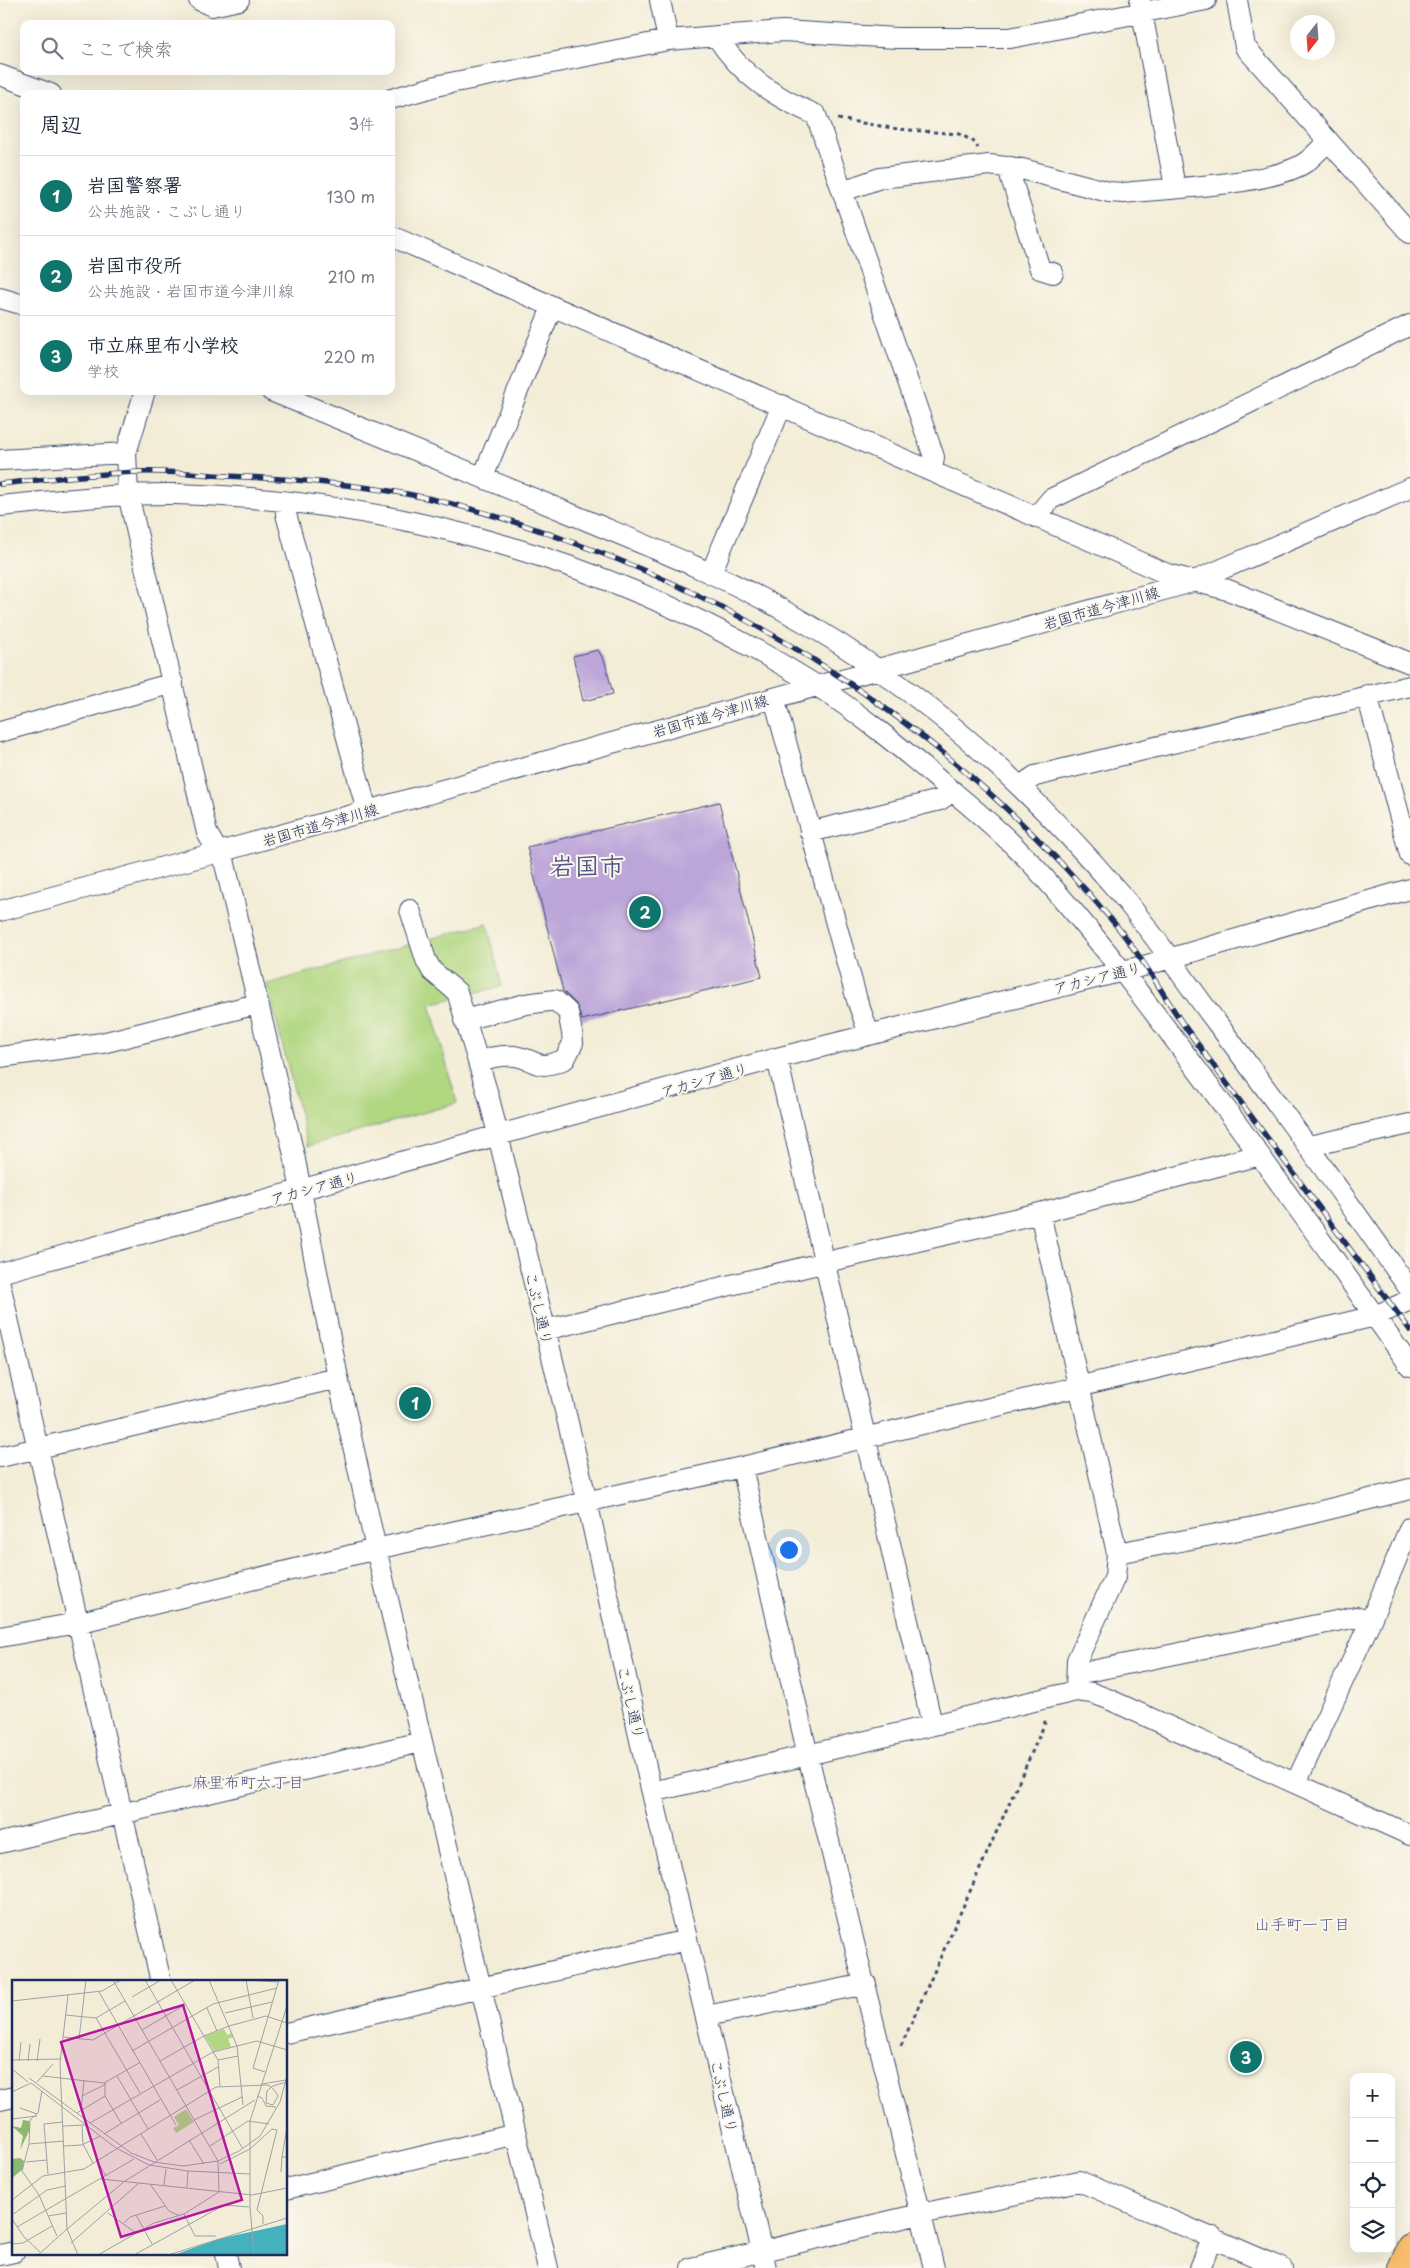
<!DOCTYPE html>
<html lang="ja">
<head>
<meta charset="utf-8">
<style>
	:root { --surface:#fff; --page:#f6f6f7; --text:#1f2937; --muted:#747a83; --line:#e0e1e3; --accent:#0f766e }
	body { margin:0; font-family:"Playpen Sans","Klee One",sans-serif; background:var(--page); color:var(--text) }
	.controls { position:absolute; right:15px; bottom:15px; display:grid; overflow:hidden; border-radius:10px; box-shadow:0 5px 20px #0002 }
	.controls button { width:45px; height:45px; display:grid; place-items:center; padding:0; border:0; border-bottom:1px solid var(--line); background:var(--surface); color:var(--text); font:25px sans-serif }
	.compass { position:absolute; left:1290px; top:15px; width:45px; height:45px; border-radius:50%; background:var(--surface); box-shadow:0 5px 20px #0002; rotate:197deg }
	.you { position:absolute; left:788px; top:1549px; width:18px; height:18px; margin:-12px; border:4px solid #fff; border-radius:50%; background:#1a73e8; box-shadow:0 0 0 8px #1a73e833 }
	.badge { display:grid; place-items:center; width:32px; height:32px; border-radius:50%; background:var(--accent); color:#fff; font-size:16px; font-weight:700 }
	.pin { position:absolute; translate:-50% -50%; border:2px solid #fff; box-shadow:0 1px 5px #0006 }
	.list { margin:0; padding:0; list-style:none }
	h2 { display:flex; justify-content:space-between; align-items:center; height:65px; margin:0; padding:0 20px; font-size:21px }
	h2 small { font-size:16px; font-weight:400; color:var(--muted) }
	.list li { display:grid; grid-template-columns:32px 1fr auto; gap:15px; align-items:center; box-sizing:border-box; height:80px; padding:0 20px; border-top:1px solid var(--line) }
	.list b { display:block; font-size:19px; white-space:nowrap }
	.list p { margin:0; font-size:16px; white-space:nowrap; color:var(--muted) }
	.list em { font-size:16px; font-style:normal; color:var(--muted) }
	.icon { flex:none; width:28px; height:28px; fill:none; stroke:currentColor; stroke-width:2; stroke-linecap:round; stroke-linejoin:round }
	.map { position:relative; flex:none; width:1410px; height:2268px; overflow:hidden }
	.search { position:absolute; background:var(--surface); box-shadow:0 5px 20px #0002; left:20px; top:20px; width:375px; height:55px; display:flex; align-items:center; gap:12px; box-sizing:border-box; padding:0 18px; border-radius:10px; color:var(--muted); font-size:19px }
	.panel { position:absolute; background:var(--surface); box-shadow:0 5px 20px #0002; left:20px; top:90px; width:375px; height:305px; border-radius:10px }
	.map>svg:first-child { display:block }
</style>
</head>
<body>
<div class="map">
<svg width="1410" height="2268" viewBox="0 0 1410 2268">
	<rect width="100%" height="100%" fill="#fbf7ec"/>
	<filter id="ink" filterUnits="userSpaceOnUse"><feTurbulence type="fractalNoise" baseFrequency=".02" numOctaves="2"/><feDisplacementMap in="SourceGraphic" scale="10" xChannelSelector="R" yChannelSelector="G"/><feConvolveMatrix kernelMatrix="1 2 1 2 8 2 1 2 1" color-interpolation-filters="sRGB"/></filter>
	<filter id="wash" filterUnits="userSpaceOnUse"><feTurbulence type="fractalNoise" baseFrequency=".0096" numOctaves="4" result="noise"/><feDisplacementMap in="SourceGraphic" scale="20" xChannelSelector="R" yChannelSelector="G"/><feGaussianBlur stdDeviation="1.12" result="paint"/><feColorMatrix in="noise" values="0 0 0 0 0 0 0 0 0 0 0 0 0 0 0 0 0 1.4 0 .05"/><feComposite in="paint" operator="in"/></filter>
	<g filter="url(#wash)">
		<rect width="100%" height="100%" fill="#f3edd7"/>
		<path fill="#b1d781" stroke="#668370" d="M487,923l15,63 -72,18 27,99 -149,43 -41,-162z"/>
		<g id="blocks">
			<path fill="#bba5d9" d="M598,650l7,12 8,32 -30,7 -10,-45z
				M719,802l43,175 -180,43 -6,-16 -13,-13 -36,-144z"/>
		</g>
	</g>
	<g filter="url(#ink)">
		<use href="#blocks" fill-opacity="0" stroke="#3b4c70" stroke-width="1"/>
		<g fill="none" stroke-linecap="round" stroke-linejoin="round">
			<g stroke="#3b4c70" stroke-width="22">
				<path id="minor" d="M199,0l13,6 27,-6
					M660,0l8,40
					M1237,0l8,47 165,186
					M1140,2l35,185
					M716,36c27,41 57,60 100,79l118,342 -2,14
					M0,75l51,19
					M391,99l49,-14 228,-45 115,-9 114,7h113l196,-38
					M1011,167v11l29,91 13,4
					M843,191l37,-13 109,-13 33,4 87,23 15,1c42,-5 150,-8 182,-31 8,-6 15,-14 22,-21
					M391,236l776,338 61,16 182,73
					M0,298l24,7
					M145,391l-19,62 2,41 79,339 18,31 69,291 44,223 38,171 172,719
					M271,391c102,42 204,83 305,125 69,29 139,56 205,93 131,72 246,174 342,288 34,41 62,84 94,126 66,88 130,177 193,267
					M0,460l126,-7
					M483,477l69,-170
					M287,502l-1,12 81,297
					M0,506c59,-5 117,-13 176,-12 223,5 449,71 638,190 44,28 86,63 126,97 32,26 64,53 92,83 76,84 141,173 208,264 57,79 114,158 170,238
					M1036,517l15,-18 359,-174
					M711,573l71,-168
					M1367,695l43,160
					M774,698l83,302 12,34
					M0,732l173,-49
					M1020,786l15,-10 375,-90
					M810,832l130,-32 13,-9
					M410,910l16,50 6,11 25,21 32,106 98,403 61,275 118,492
					M0,911l219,-59 973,-270 218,-94
					M464,1020l62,-16 29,-4 13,12 4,21 1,10 -8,16c-30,13 -26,1 -50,-3 -13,-1 -25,1 -36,6
					M0,1057l102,-14 155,-39
					M777,1058l155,666
					M1309,1146l101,-22
					M1040,1213l77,340 -2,24 -38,83 -1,31
					M0,1273l777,-215 370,-93 263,-76
					M0,1284l161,698
					M545,1330l281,-68 214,-49 219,-58
					M0,1457l338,-79
					M742,1467l66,289 126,512
					M1117,1553l148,-28 145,-36
					M0,1637l77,-14 299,-74 366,-82 633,-151 35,-16
					M1077,1674l279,-57 14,5
					M1296,1783l74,-161 40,-95
					M652,1792l424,-101 16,2 16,6 302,136
					M0,1843l421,-101
					M706,2016l160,-32
					M286,2033l401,-93
					M0,2100l14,-3
					M286,2189l230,-55
					M226,2254l3,14
					M0,2255l14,-3
					M691,2268l229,-54 159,-33 203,87
					M1200,2268l13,-31"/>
			</g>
			<g stroke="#3b4c70" stroke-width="28">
				<path id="major" d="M1401,2268l9,-21"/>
			</g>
			<path stroke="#3b4c70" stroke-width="3" stroke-dasharray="4 4" stroke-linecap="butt" d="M838,119l60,10 61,5 14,7 5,7
				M901,2046l144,-323 -1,-5"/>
			<use href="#minor" stroke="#fff" stroke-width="20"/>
			<use href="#major" stroke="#fabe6d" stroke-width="26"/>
			<g stroke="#1b2f5e" stroke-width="5.5">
				<path id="rail" d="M0,484c46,-5 92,-10 138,-12 30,-1 60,2 90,4 60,3 119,7 179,18 54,10 107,27 159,46 215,76 403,209 549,384 27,32 46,68 70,103l225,303"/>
			</g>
			<use href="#rail" stroke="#fbf7ec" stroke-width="4" stroke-dasharray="11" stroke-linecap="butt"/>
		</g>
	</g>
	<g text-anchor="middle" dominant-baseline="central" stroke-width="4" stroke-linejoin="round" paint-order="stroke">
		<g font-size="15" fill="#1b2f5e" stroke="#fbf7ec">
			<text transform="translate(1101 607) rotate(-16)">岩国市道今津川線</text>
			<text transform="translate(710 715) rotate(-16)">岩国市道今津川線</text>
			<text transform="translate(320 824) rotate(-16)">岩国市道今津川線</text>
			<text transform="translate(1097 977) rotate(-14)">アカシア通り</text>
			<text transform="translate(704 1079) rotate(-16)">アカシア通り</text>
			<text transform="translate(314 1187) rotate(-15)">アカシア通り</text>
			<text transform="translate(540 1308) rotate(77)">こぶし通り</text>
			<text transform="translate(632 1702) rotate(77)">こぶし通り</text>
			<text transform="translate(725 2096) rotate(77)">こぶし通り</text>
		</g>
		<g font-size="16" fill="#535889" stroke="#fbf7ec">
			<text x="248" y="1781">麻里布町六丁目</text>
			<text x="1302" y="1923">山手町一丁目</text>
		</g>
		<g font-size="25" font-weight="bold" fill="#535889" stroke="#fbf7ec">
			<text x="587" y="865">岩国市</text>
		</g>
	</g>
	<g transform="translate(12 1980)">
		<rect width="275" height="275" fill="#f3edd7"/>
		<path d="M212,49l3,6 5,-2 1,4 -5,2 3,8 -17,4 -9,-15zM174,129l8,13 -18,11 -3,-5 6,-3 -5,-8z" fill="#b1d781"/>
		<path d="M11,140l6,1 1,8 -10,21 3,-14 -11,-10 9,2zM8,178l4,3 -1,8 -11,9v-19z" fill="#8cb86f"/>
		<path d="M275,244v31h-113l44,-16z" fill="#43b2bc"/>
		<path fill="none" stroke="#9da1a7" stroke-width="1" d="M133,0l98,169M159,0l47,80 2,26M197,0l28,66 6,59M232,0l35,2M234,0l7,38M87,12l77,133M120,17l29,-17M0,21l90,-10 19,-11M195,28l10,23M213,33l47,-11M53,35l31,3 29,-17M84,38l44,75M130,50l44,-26M51,57l30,3 102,-60M67,59l7,-59M120,71l81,-47 64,-16M0,80l48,-1M206,80l20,-4M7,81l2,-19M16,81l2,-17M25,81l3,-22M148,81l44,-25 25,-10 37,-10 21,7M0,89l16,13M253,92l-12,-4 26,-88M31,96l61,7 35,-20M105,96l31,53M17,98l102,75 23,9 29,4 35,-5 21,-10 21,-15 20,-34 7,-26M25,102l16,-18M93,103v13l16,27M250,104l24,-4M165,110l41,-23M0,112l19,-9 85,65 33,17 39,6 62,3M70,116l24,-12M245,116l5,2 4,8 10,1M8,128l17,6M69,130l3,-29M65,133l28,-17M0,139l25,-3M182,140l48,-23M78,143l123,-71 44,-11 30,9M51,146l23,-1M70,146l1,18 10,19M92,154l56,-34M129,154l16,26M177,160l15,24M17,164l1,-24 8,-7 4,-22M52,166l18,-1 18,-9M198,166l38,-25 21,3M270,177l5,-30M85,181l9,15M14,182l21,-2M208,184l30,-15 22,-20 5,1 -20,80 6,6v8M269,192l1,-15h5M36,194l-4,-50 19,-2M89,199l151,16 35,-7M138,204l19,27 11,5M152,205l2,-16M175,207l1,-16M0,220l31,-24 41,-7 132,-82 51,-2 3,1 5,5 3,5 -5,9 -7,-2 1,-12 2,-2 4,-3 3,-1 11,-3M96,233l28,20M172,234l11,22h21M0,235l35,-25 19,-4M124,235l16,29M36,236l18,-3M0,239l12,18 16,15M112,243l6,-6 35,-11M5,247l117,-68M45,256l-18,-41 -17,-24 7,-27 35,-3M59,263l68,-60M0,264l11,-1 29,-17M26,275l29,-26 -7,-166 8,-68M66,275l-11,-26 58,-48 130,-81M86,275l56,-32 30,-9 35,-22 -1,-31 -105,-181M122,275l90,-50 25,2M156,275l119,-37M242,275l-4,-48v-86l37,-115"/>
		<path fill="#b5179e" fill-opacity="0.15" stroke="#b5179e" stroke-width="2.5" d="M171,25l59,195 -121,37 -60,-195z"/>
		<rect width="275" height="275" fill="none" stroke="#1b2f5e" stroke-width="2.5"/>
	</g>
</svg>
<div class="controls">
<button>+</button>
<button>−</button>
<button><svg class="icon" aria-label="locate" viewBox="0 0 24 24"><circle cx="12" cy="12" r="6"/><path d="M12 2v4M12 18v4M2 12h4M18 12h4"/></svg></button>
<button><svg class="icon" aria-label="layers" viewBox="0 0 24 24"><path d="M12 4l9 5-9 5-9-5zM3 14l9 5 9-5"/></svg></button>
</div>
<svg class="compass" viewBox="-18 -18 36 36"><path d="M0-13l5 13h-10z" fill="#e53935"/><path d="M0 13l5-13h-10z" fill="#747a83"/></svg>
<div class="you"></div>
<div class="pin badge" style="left:415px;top:1403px">1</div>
<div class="pin badge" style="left:645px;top:912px">2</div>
<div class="pin badge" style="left:1246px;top:2057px">3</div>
<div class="search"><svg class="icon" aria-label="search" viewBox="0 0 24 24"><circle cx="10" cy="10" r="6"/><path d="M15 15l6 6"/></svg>ここで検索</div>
<section class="panel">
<h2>周辺<small>3件</small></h2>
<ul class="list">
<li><span class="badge">1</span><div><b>岩国警察署</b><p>公共施設 · こぶし通り</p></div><em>130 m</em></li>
<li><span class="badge">2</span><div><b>岩国市役所</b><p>公共施設 · 岩国市道今津川線</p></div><em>210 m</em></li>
<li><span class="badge">3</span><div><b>市立麻里布小学校</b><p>学校</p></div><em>220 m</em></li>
</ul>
</section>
</div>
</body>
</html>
